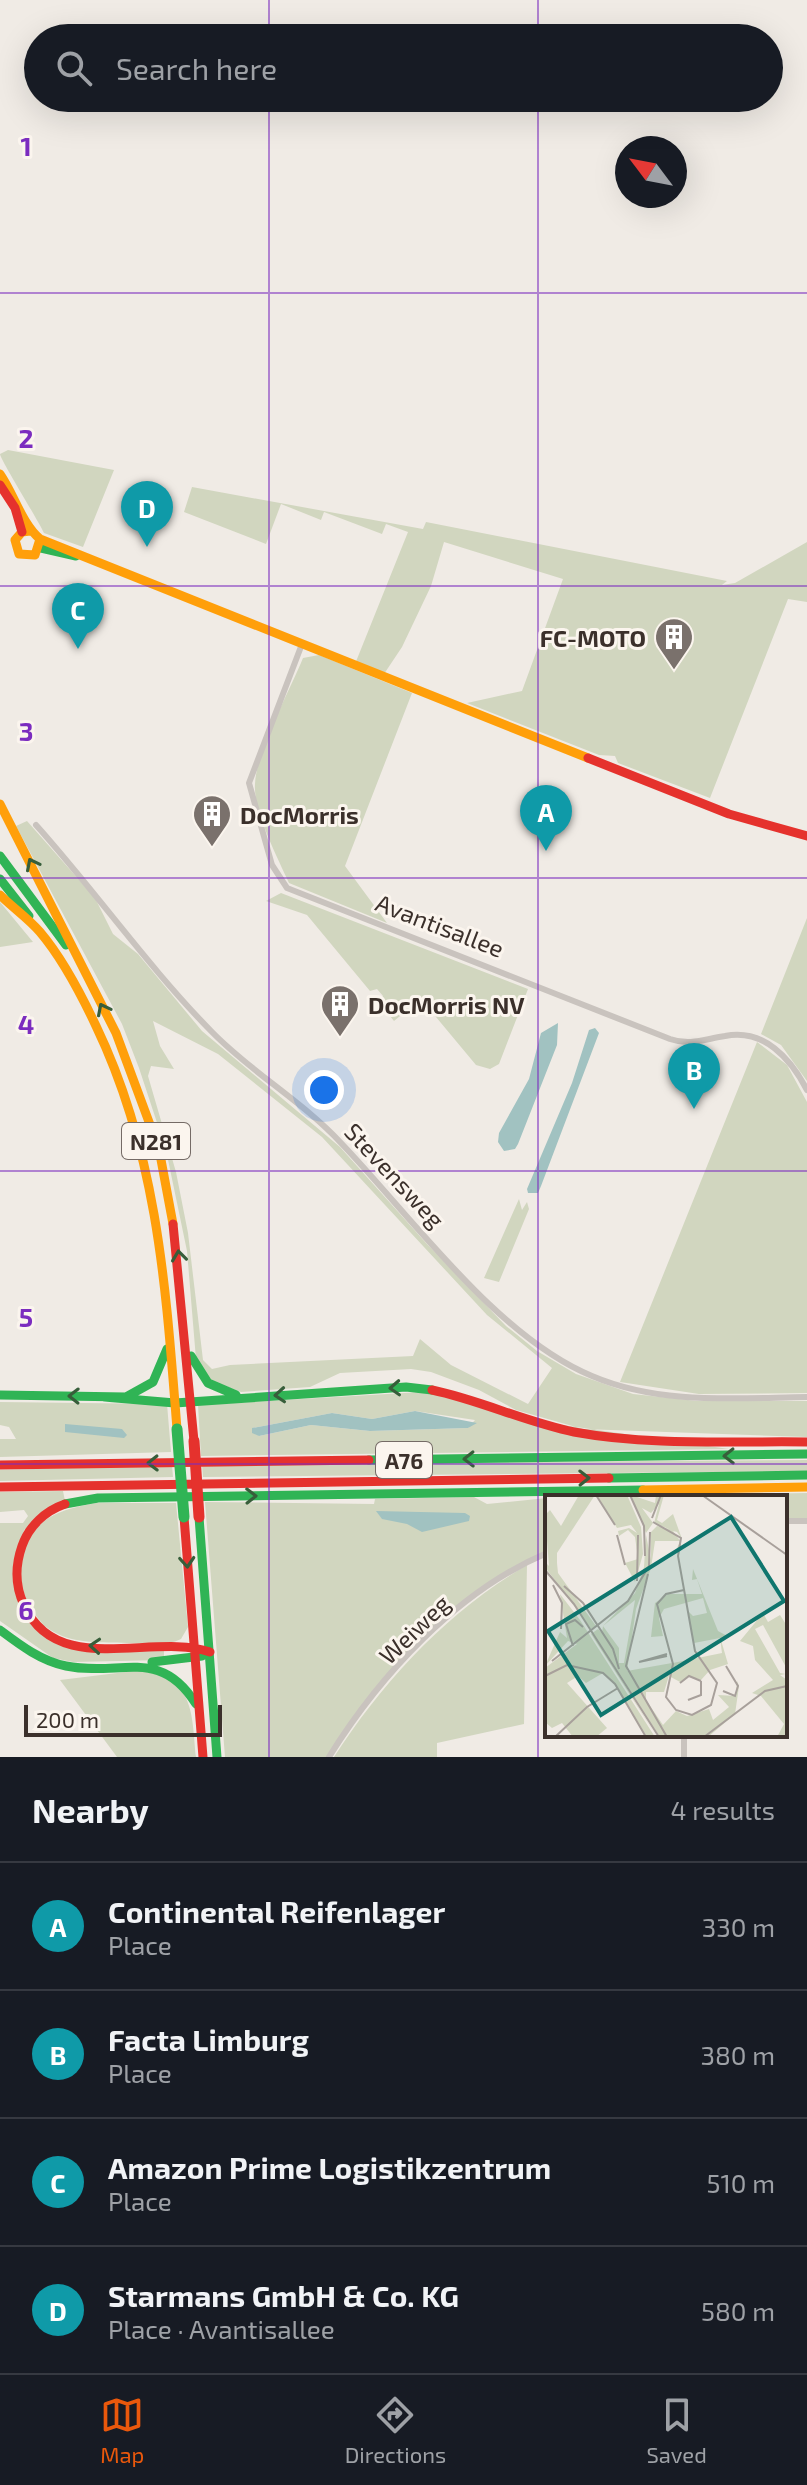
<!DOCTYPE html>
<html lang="en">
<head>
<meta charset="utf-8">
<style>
	:root { --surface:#171b24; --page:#242831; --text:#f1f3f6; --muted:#9ea1a6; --line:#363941; --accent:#ea580c }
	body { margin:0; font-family:"Exo 2",sans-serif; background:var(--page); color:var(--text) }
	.compass { position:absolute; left:615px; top:136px; width:72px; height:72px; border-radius:50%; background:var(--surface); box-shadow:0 8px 32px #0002; rotate:302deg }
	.scale { position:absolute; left:24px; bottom:20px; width:198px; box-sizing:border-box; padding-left:8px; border:4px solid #3b302b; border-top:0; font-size:22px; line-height:28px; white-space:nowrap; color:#3b302b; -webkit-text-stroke:6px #fbf5ee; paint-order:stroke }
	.you { position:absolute; left:324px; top:1090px; width:28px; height:28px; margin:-20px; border:6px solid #fff; border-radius:50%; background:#1a73e8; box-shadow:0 0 0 12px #1a73e833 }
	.badge { display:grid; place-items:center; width:52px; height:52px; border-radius:50%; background:var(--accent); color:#fff; font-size:26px; font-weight:700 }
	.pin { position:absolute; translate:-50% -66px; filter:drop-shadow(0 2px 4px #0008) }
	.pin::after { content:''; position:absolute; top:42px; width:28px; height:24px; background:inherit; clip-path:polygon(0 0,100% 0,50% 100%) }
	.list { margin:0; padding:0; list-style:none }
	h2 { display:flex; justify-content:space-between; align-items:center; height:104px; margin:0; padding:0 32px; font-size:34px }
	h2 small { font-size:26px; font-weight:400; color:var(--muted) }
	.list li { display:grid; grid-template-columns:52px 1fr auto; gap:24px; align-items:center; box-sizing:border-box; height:128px; padding:0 32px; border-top:2px solid var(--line) }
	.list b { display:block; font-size:30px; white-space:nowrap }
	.list p { margin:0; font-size:26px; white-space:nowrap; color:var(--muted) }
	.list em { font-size:26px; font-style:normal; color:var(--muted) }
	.icon { flex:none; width:44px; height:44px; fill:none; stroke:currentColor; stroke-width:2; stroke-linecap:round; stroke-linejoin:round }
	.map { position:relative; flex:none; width:807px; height:1757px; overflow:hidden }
	.search { position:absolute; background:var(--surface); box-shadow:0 8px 32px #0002; left:24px; right:24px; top:24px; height:88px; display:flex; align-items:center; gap:20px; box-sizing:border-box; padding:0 28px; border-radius:44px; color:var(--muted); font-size:30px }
	.sheet { height:616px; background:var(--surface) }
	nav { display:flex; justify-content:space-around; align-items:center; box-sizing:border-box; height:112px; border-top:2px solid var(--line); background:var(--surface); font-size:22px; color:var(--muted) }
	nav a { display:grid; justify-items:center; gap:4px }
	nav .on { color:var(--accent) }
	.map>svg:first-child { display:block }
</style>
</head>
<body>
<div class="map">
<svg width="807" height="1757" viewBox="0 0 807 1757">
	<rect width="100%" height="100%" fill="#f0ebe5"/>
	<path fill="#d1d6bf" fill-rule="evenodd" d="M8,450l106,20 -31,77 -39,-14c-6,-13 -44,-74 -44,-79z
		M192,487l231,42 3,-7 301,59 -5,4 13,-2 72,-41v60l-19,-3 -78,199 -92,-35 -3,-7 -16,-1 -132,-52 55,-12 41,-112 -119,-37 -13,44 -29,61 -18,27 -29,-10 53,-132 -22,-8 -4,10 -58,-22 -3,8 -40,-16 -15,40 -82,-32z
		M319,655l93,38 -67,173 42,57 -98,-40c-11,-25 -36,-72 -34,-99 1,-32 35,-94 48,-126z
		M27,821l68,77 18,36 25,20 64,77 138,116 86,96 80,83 31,25 39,23 57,20 64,7h110v36l-224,-8 -67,-19 -37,-20 -48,-18 -20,-3 -71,4 -30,14 -69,5 -31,-12 -14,-21 -9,-108 -21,-101 -27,-82 -17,-44 -106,-198zM153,1021l65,33 104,83 165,178 65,53 -24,36 -77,-39 -31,-26 -7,17 -183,9 -18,4 -9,-9 -15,-127 -12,-61 -28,-96 3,-10 23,3 -14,-23z
		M281,893l247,96 -29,75 -9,5 -14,-4 -55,-66 -27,22 -16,-20 5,-5 -6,-7 -7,2 -63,-76 -41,-14z
		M0,902l33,40 -33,5z
		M807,918v163l-26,-36 -20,-11z
		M757,1042l30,23 20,37v291l-108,1 -79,-12z
		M519,1199l3,11 5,-8 2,7 -30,73 -15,-4z
		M439,1391l75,27 215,31 -528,7 -3,-51zM415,1411l60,9 -7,8 -98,3 -59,-6 -52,11 -6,-8 79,-15 40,6z
		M0,1402l167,2 4,48 -171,5v-18h16l-7,-12 -9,-2z
		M807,1460v11l-604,6 -1,-13z
		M172,1465l1,12 -173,4v-11z
		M63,1491l2,10 -41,29 -8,63 42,48 106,9v10l-91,2 -20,-4 -53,-37v-98h23l5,-7 -4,-6 -24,2v-20z
		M807,1493v27h-22v-23h-230z
		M474,1497l13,7 60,-6v53c-97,42 -157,126 -221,206h-101l-20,-255 169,2 1,-5z
		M96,1503h80l12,124 -7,12c-15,8 -37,4 -54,4 -24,-1 -52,1 -73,-11 -34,-19 -44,-71 -19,-102 14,-18 40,-23 61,-27z
		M527,1565l-3,159 -87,19v14h-103c49,-76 114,-146 193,-192z
		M150,1669c45,15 42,48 46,88h-79l-57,-77z"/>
	<path fill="#a1c2c1" d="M558,1023l-1,22 -39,99 -3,5 -11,2 -6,-9 1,-9 30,-54 12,-46z
		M595,1028l4,5 -58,153 -3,7h-10l-1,-4 45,-106 17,-53z
		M415,1411l62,12 -9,5 -98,3 -59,-6 -52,11 -7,-3v-5l80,-15 40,6z
		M65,1424l57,5 5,6 -3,3 -59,-6z
		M376,1511l89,2 5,3 -1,5 -47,11 -15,-8 -25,-5z"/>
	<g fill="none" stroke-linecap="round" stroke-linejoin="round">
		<path stroke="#c9c3be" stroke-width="6" d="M302,644l-53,139 23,82 15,23 383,151c20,7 35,0 55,-3 39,-8 66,23 82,54
			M36,825c60,67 113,143 176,207 40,41 90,69 129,111 71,74 156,194 251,233 68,29 142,22 215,21
			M785,1521h22
			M329,1757c51,-82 128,-166 218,-204
			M684,1757v-22"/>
		<path stroke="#30b455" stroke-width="9" d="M41,548l35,8
			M0,856l66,89
			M0,879l29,37
			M191,1356l17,27 28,12
			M0,1395l126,2 27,-15 14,-33
			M104,1397l71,6 231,-16 26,3
			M369,1460l438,-6
			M609,1478l198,-3
			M65,1504l33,-6 545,-8
			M199,1517l18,240
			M0,1630c20,15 41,31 66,36 55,11 94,-20 130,38
			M152,1662l50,-6"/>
		<path stroke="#ff9f0a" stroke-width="9" d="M0,474c14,20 22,50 40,65l548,219
			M30,531l-8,1 -7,8 4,14 16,1 5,-16
			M0,804l116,229 43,116 14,75
			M0,895c13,13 28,23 40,37 23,27 41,62 56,94 62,129 70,264 81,403
			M643,1490l164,-3"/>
		<path stroke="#e5322d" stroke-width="9" d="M0,485l15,23 7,24
			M588,758l141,56 78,22
			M173,1224l21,217
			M432,1390c48,10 93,32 142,42 76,14 155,9 233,10
			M0,1465l369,-5
			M0,1487l609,-9
			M65,1504c-20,7 -36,22 -43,42 -7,20 -7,40 2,59 33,74 130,27 186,47
			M184,1517l19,240"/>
		<path stroke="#30b455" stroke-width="11" d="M177,1429l7,88"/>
		<path stroke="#e5322d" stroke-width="11" d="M194,1441l5,76"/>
	</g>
	<defs><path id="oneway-chevron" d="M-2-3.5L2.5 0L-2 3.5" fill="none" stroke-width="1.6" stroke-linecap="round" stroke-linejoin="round" transform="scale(2)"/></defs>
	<g stroke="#375e3a">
		<use href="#oneway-chevron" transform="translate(32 864) rotate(-117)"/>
		<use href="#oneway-chevron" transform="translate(103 1009) rotate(-117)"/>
		<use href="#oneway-chevron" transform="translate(179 1256) rotate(-97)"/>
		<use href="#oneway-chevron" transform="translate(395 1388) rotate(177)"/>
		<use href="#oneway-chevron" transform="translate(280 1395) rotate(176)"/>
		<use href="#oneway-chevron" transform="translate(74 1396) rotate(-179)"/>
		<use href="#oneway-chevron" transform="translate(729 1456) rotate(179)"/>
		<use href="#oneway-chevron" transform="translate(469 1459) rotate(179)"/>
		<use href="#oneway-chevron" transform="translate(153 1463) rotate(179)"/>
		<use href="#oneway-chevron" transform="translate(584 1478) rotate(-1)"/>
		<use href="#oneway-chevron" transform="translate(251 1496) rotate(-1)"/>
		<use href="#oneway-chevron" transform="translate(187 1562) rotate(86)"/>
		<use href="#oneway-chevron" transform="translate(95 1646) rotate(-176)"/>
	</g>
	<path fill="none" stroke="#7b2cbf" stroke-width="2" stroke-opacity="0.55" d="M269,0v38M538,0v38M269,98v1659M538,98v1659M0,293h807M0,586h807M0,878h807M0,1171h807M0,1464h807"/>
	<defs>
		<g id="building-pin" transform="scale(2)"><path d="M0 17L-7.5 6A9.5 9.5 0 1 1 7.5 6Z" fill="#7a716c" stroke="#fbf5ee"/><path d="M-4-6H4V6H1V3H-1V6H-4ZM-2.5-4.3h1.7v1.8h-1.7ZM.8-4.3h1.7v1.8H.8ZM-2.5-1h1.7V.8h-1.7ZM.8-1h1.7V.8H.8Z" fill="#fff"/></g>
	</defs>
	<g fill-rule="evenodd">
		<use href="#building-pin" x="674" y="637"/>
		<use href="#building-pin" x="212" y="814"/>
		<use href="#building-pin" x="340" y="1004"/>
	</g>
	<g text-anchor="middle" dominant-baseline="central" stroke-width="6" stroke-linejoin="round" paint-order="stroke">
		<g fill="#fbf5ee" stroke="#756b66" stroke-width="2">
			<rect x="122" y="1123" width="68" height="36" rx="6"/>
			<rect x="376" y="1442" width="56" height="36" rx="6"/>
		</g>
		<g font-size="22" font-weight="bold" fill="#3b302b">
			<text x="156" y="1141">N281</text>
			<text x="404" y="1460">A76</text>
		</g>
		<g font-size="24" font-weight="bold" fill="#3b302b" stroke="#fbf5ee" text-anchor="start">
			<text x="646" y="637" text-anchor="end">FC-MOTO</text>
			<text x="240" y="814">DocMorris</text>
			<text x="368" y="1004">DocMorris NV</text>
		</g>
		<g font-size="24" fill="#3b302b" stroke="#fbf5ee">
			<text transform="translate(440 925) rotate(21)">Avantisallee</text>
			<text transform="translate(395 1175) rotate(47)">Stevensweg</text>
			<text transform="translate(414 1629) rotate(-44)">Weiweg</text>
		</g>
	</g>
	<g transform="translate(545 1495)">
		<rect width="242" height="242" fill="#f0ebe5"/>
		<path d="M34,0h16l-38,58v10l1,10 38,53 -5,3 -46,-62v-5l4,4 -4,-51 5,-5 11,16zM52,0h30l14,32 2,27 -8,28 -10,-19 13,-4 -3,-22 -7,-7 -9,6 -1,-5 11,-3 8,5 -6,-8 -14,3zM86,0l24,8 1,-8h8l-7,25 5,3 11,-9 9,25 -5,-7 -4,-1 8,11v5l-3,5 -3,1 5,-12h-25l-4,27 -15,41 -9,62 45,-8v5l1,-5 49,-10 -2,-15 -26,5 -6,-32 5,5 14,-3 -4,-15 -39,11 -5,9 4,18 -12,1 4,-34 13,-9h34l-5,-15 -5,1 1,-11 25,62 11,6 -8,3 7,24 -18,6 -9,10 -12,-4 -9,6 -11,-6 2,-7 -7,23h-18v8l17,25 13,-14 11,5 22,-7 4,11 16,-13 -11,-12 18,1 1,-15 2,5 -4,28 -27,23h-48l-54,-82 51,82 -66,-103 7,-5 4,4 1,-7 32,-33 9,-26 2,-32 5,25v-28l6,-6 12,3 -15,-6 5,-19 -8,9 -9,-5 11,15 -7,10zM90,105l-11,63h-5v-15l-16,-22zM15,99l20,26 75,117h-8l-32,-54 -12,-10 -17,10 -8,-7 -11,7 40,45 -11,9h-23l-11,-14 -10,5 -7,-6v-54l32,-24 -9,-3 -23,25 15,-34 7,6zM218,118l5,9 12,-7 7,11v43l-24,-44 -8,4 25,44 6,1 -6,1 7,5v57h-10l7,-13 -23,-28 -9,-3 21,-13 -18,-20 -2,-14 -13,-5z" fill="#d1d6bf" fill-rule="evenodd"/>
		<path fill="none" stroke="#a8a09b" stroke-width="2" d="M51,0l19,30M85,0l14,31 1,30M157,0l85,60M107,23l9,-23M108,27l28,16 -3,18 17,95 22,32 -6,22 -19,10 -16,-5 -10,-13 7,-33 -16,-60 9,-10 18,-4M72,40l8,30M0,75l29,34 85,133M103,79l-22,92 41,71M92,86l1,-46M8,90l9,18 -1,26M19,91l19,17 30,46 6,20M28,151l-7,-22 9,-4 8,7M122,159l-28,8 28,-6M7,166l76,-60 21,-35 1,-34M0,181l22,-11 36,8 12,11 31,53M135,188l9,-7 12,5M178,196l12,5 3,-10 -12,-20M143,205l13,-5v-14M10,242l32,-30 31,-19M159,242l61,-46 22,-5"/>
		<path fill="#0f766e" fill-opacity="0.15" stroke="#0f766e" stroke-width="4" d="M186,22l53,84 -183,114 -53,-84z"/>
		<rect width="242" height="242" fill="none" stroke="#3b302b" stroke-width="4"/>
	</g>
	<g font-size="26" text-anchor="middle" font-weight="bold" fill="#7b2cbf" stroke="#fbf5ee" stroke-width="6" stroke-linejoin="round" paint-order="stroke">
		<text x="26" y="156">1</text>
		<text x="26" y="448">2</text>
		<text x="26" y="741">3</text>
		<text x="26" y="1034">4</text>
		<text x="26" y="1327">5</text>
		<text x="26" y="1620">6</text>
	</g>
</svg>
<svg class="compass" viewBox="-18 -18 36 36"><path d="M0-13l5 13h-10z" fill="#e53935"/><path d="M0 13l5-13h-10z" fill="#9ea1a6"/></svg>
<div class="scale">200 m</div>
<div class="you"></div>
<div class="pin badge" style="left:546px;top:851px;background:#0f9aa8">A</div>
<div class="pin badge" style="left:694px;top:1109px;background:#0f9aa8">B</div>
<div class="pin badge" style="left:78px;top:649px;background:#0f9aa8">C</div>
<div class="pin badge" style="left:147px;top:547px;background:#0f9aa8">D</div>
<div class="search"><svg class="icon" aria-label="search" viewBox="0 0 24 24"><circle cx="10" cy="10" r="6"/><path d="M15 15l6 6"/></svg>Search here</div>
</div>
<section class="sheet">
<h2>Nearby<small>4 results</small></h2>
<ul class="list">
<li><span class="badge" style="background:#0f9aa8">A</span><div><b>Continental Reifenlager</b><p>Place</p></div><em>330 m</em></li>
<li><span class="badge" style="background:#0f9aa8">B</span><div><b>Facta Limburg</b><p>Place</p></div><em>380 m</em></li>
<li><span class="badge" style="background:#0f9aa8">C</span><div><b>Amazon Prime Logistikzentrum</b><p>Place</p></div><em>510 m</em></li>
<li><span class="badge" style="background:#0f9aa8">D</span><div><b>Starmans GmbH &amp; Co. KG</b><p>Place · Avantisallee</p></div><em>580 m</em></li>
</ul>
</section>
<nav>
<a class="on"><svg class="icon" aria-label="map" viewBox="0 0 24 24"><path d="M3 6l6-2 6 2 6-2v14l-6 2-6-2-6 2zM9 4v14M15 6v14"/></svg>Map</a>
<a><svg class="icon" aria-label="directions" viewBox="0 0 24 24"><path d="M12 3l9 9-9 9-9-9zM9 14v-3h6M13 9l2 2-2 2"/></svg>Directions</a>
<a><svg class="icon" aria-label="saved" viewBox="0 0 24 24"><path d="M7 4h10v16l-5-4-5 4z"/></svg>Saved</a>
</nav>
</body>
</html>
